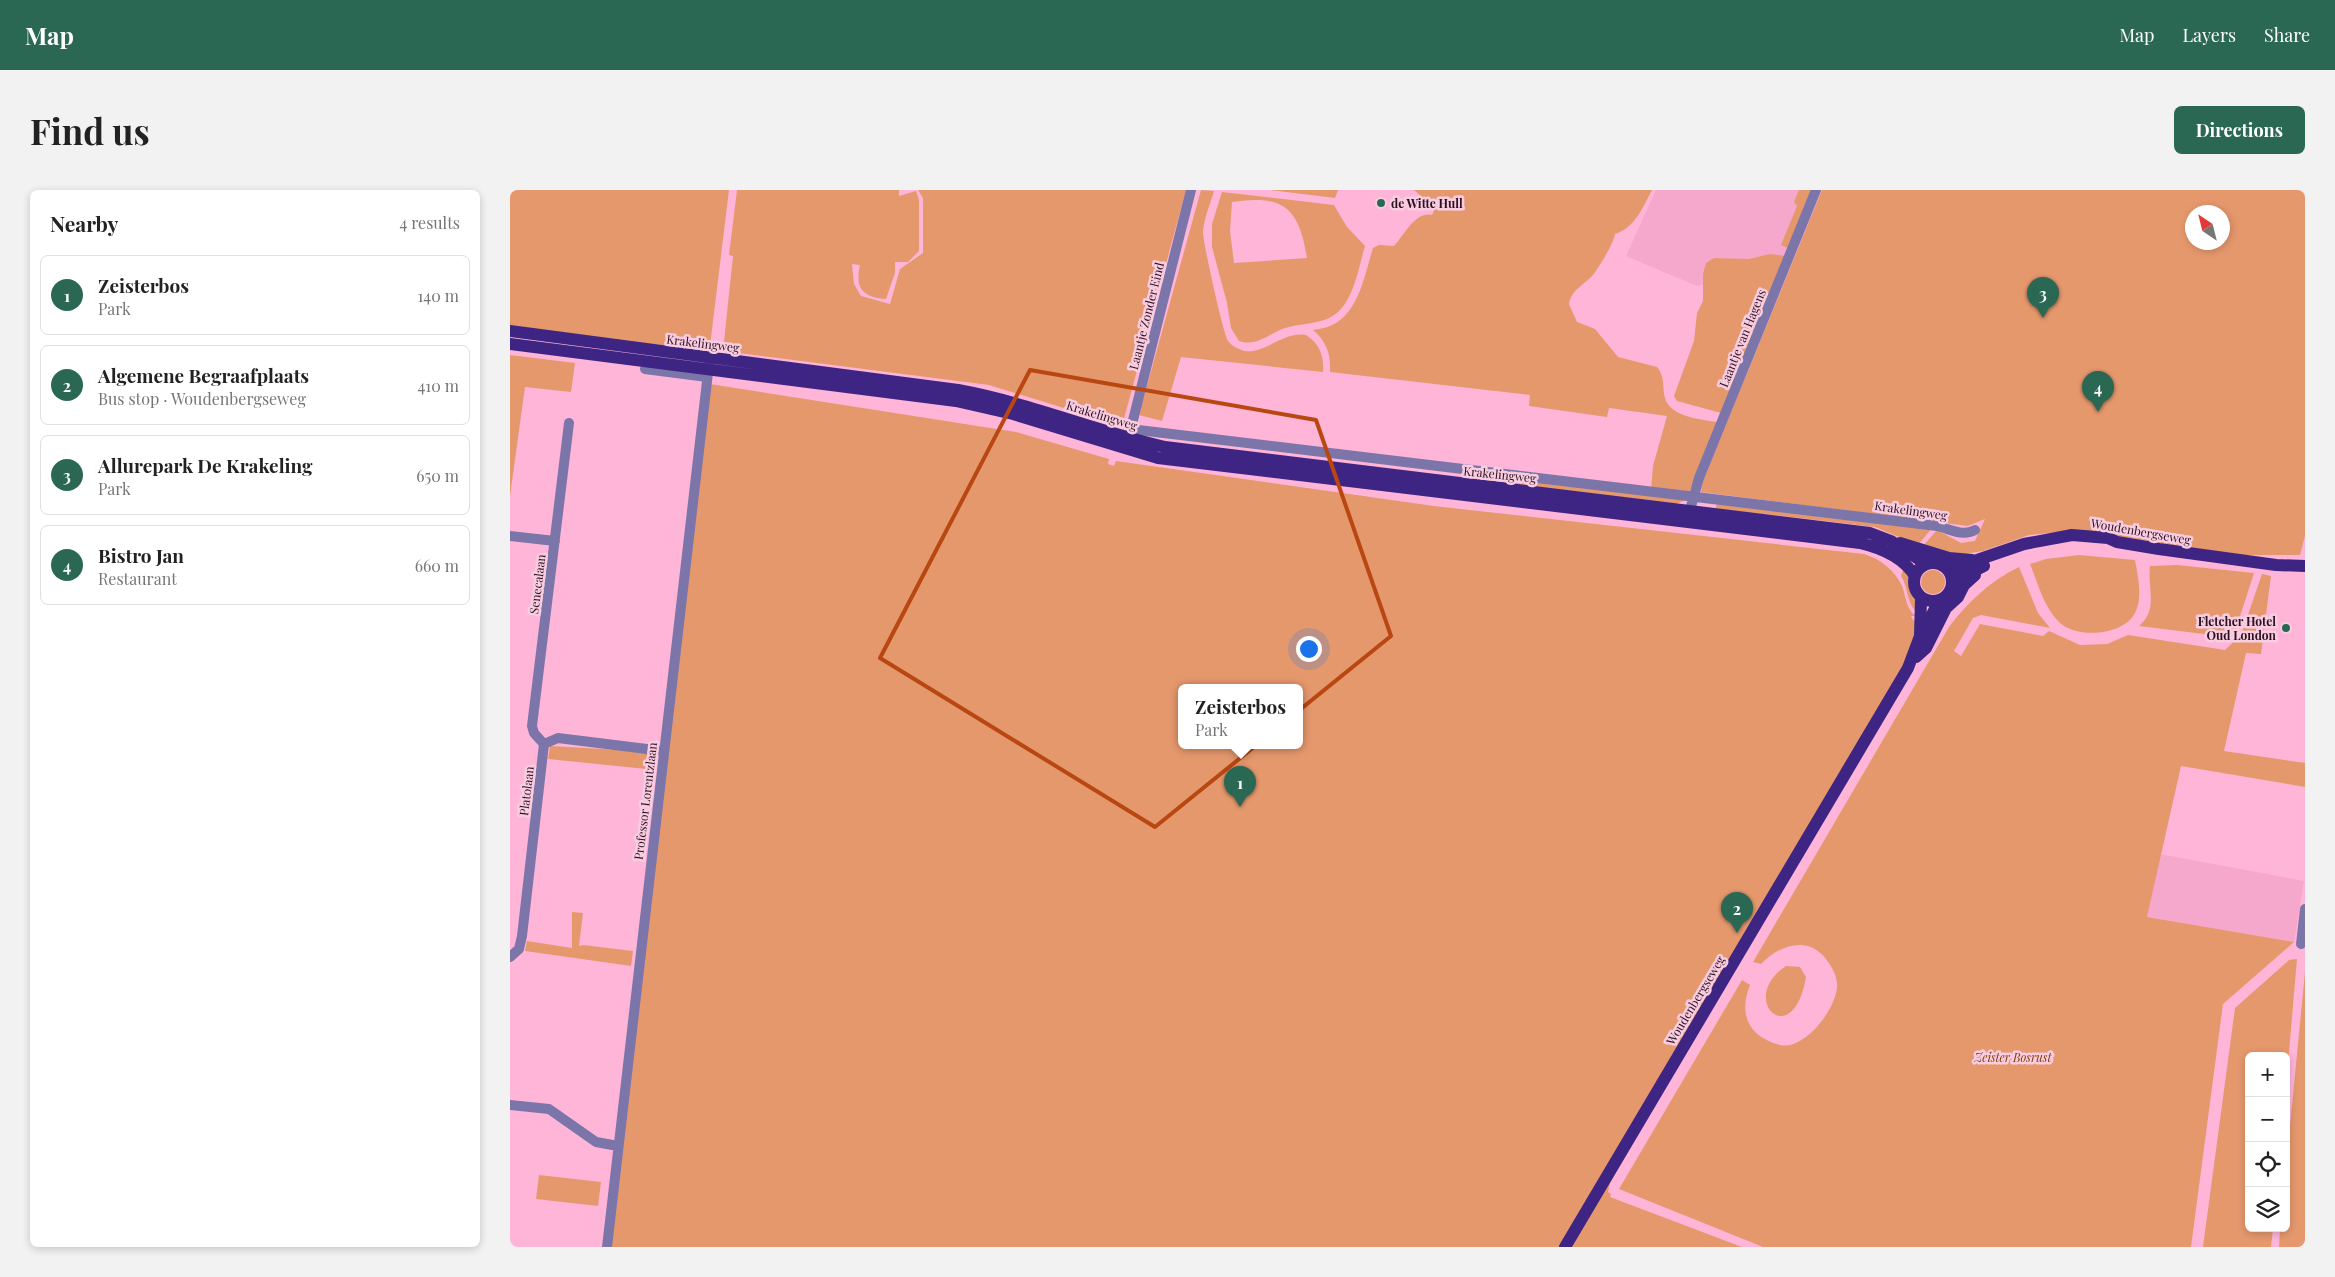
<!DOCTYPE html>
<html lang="en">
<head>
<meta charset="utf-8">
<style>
	:root { --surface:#fff; --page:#f2f2f2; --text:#222; --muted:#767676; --line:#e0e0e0; --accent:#2a6854 }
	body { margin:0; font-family:"Playfair Display",serif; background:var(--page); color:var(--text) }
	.controls { position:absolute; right:15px; bottom:15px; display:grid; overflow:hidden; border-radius:8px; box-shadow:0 2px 8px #0003 }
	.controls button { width:45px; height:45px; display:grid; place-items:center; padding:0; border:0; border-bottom:1px solid var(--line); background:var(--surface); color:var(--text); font:25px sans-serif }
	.compass { position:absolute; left:1675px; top:15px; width:45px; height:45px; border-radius:50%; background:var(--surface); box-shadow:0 2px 8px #0003; rotate:325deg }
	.you { position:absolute; left:798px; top:458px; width:18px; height:18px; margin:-12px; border:4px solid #fff; border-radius:50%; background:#1a73e8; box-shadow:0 0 0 8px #1a73e833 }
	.badge { display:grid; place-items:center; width:32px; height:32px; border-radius:50%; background:var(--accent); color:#fff; font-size:16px; font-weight:700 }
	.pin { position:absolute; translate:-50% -41px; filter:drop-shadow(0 1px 2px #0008) }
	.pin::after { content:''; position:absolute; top:26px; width:18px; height:15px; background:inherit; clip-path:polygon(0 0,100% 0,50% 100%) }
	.popup { position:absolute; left:668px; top:494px; width:125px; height:65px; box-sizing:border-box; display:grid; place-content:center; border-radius:8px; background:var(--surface); filter:drop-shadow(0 1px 4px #0005); font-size:16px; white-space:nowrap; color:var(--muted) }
	.popup b { font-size:19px; color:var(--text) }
	.popup::after { content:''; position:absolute; left:50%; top:100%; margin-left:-10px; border:10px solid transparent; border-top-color:var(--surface) }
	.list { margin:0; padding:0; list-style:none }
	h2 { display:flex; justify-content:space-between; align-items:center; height:65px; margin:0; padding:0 20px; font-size:21px }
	h2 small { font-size:16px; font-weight:400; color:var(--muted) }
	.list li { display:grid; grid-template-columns:32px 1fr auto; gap:15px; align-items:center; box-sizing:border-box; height:80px; margin:0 10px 10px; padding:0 10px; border:1px solid var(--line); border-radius:8px }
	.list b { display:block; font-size:19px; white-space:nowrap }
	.list p { margin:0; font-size:16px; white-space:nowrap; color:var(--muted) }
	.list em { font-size:16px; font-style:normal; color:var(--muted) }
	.icon { flex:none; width:28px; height:28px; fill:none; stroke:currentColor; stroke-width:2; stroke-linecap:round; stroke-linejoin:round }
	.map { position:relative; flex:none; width:1795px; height:1057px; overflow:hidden; border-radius:8px }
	header { display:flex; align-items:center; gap:30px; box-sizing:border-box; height:70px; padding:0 25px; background:var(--accent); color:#fff }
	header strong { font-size:24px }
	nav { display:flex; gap:28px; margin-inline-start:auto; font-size:18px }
	.intro { display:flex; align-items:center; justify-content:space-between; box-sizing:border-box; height:120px; padding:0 30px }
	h1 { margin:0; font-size:35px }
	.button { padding:12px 22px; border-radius:8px; background:var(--accent); color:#fff; font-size:18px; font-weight:700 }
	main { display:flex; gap:30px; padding:0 30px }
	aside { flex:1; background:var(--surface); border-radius:8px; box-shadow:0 2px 8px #0003 }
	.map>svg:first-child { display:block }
</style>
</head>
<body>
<header>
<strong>Map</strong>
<nav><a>Map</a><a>Layers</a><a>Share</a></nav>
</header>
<div class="intro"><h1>Find us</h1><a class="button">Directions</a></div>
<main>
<aside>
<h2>Nearby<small>4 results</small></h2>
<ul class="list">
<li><span class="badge">1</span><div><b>Zeisterbos</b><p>Park</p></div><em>140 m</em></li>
<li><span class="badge">2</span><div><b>Algemene Begraafplaats</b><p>Bus stop · Woudenbergseweg</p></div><em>410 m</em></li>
<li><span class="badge">3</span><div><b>Allurepark De Krakeling</b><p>Park</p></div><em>650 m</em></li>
<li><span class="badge">4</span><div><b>Bistro Jan</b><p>Restaurant</p></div><em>660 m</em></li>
</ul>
</aside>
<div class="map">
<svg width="1795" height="1057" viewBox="0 0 1795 1057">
	<rect width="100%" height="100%" fill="#feb5d8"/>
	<path fill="#f5a7cc" d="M1146,0h156l-32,75 -83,21 -71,-30z
		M1650,664l144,27 -10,61 -147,-25z"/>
	<path fill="#e6986d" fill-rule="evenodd" d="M0,0h219l-20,164 -199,-25z
		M227,0h162v6l17,-5 3,9v51l-11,11h-13v11l-9,26c-24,-2 -31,-11 -26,-34l-8,-1 2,20 7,12 29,8 10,-35 23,-16v-55l-5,-8h268l-64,236 -133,-41 -266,-34 10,-95 -4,-1z
		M691,0l13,1c-4,14 -10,27 -11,41 0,10 20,101 25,109 4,5 10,8 16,10 22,3 39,-20 62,-16 14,9 18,21 17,37l-142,-15 -19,64 -23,-6z
		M760,0h68l-3,8z
		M904,0h238c-9,17 -17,38 -37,44 -1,9 -16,33 -22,41 -9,10 -22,15 -24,29l8,18 18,7 23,28 39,10c7,8 6,17 7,27 3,23 35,25 53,28l-28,71 -38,-3 2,-24 14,-50 -58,-8 -2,9 -78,-11 1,-11 -200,-23c1,-17 -3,-30 -17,-42 6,-1 13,-2 19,-5 27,-12 33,-52 41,-77l6,-3 15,1c10,-10 21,-35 38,-31l3,-7z
		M1289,0h13l-24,58 -7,-3 16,-39 -3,-4z
		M1312,0h483v346l-5,19h-63l-158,-25 -50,5 -46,16 -25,4 -35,-9 14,-16 24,13 14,-2 10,-22 -17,7 -267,-34 2,-11zM1682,22h30v30h-30z
		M712,2l112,13 13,22 18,19c-7,23 -12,63 -38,73 -14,5 -28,5 -42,9 -17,6 -28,19 -46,13l-8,-13 -4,-25 -15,-56v-23zM722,12c53,-8 67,7 75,56l-73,5 -4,-32z
		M1260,64l15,2 -64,157 -44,-12 -3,-5 20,-55 3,-28 6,-12v-27l3,-11 8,-5 35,1z
		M0,165l65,8 -4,29 -46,-5 -15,109z
		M200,194l306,48 93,27 -1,5 6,2 2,-5 318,45 430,48c16,5 31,16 38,32 4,10 4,25 15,30h-6l2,4 4,1 -4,23 -6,18 -297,521 -2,9 3,2 -1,3 132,50h-1135zM671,498h118v58h-118z
		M954,282l221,28 -11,5 -212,-24z
		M1207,312l215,26 -14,17 -43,-18 -110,-13 -50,-2z
		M1569,365l56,5c3,16 8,38 0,53 -12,23 -59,26 -76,9 -16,-16 -21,-39 -29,-58l16,-5z
		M1667,375l77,8 -19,59 -7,5 -89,-11c20,-16 8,-39 11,-60z
		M1509,377l19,46 12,15 -69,-13 -8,3 -19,33 7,5 19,-32 63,12 6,-5 31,14 27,-1 21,-9 97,15 16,-15 21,-61 9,2 -10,78 -15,-1 -22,98 81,12v24l-124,-21 -34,151 147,25 -71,62 -32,243h-428l-144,-58 123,-209 8,5c-12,30 -1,52 30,60 25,6 59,-39 57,-62 -1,-9 -5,-16 -11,-24 -18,-24 -47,-14 -65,5l-8,-2 196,-335c19,-25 41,-46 70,-60z
		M1411 392a12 12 0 1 1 24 0a12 12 0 1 1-24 0Z
		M1393,380c10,9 14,27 13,41 -9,-7 -8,-25 -15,-35z
		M40,556l108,6 -2,18 -108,-11z
		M62,722l11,1 -4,33 4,-1 50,6 -2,15 -106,-15 2,-10 45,7z
		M1787,769l-11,128v-31h-37v172h24l-2,19h-68l32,-239 54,-48z
		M1276,776l14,1 6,10c-13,77 -70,22 -20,-11z
		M1795,782v275h-26l1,-19h6v-61z
		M29,985l62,7 -3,24 -62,-7z"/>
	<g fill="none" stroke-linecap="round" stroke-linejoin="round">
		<path stroke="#7c75a9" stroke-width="10" d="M135,179l62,8
			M620,239l807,97c13,3 26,11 38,4
			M619,246l62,-246
			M1178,327l11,-39 117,-288
			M0,346l45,5
			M34,554l-10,-11 -2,-7 37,-303
			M1791,754l4,-35
			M0,767l9,-8 3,-13 22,-192 14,-6 105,13
			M0,915l39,4 47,33 22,4
			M97,1057l102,-883"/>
		<path stroke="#3e2583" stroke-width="12" d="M0,141l448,59c71,13 137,41 207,57l705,86 21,8 35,23
			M0,154l446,57 57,13 145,44 702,85c21,5 43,14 55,33
			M1390,353l49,15 23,2
			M1404 392a19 19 0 1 1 38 0a19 19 0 1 1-38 0Z
			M1438,380l76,-26 48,-9 36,3 9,4 42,7 117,16 29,1
			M1443,392l31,-16
			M1413,442l16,-31
			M1406,467l10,-9 20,-40 12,-11 6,-12 11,-10
			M1055,1057l343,-579 12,-32 1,-38"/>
	</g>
	<path fill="none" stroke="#b94711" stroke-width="4" stroke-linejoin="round" d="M520,180l286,50 75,216 -236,191 -275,-169z"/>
	<g fill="#2a6854" stroke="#f9cde1" stroke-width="2">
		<circle cx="871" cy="13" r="5"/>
		<circle cx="1776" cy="438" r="5"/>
	</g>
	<g text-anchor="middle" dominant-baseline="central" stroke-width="5" stroke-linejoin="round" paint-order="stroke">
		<g font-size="12" font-weight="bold" fill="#2b111f" stroke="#f9cde1" text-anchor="start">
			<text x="881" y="13">de Witte Hull</text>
			<text x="1766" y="431" text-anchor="end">Fletcher Hotel<tspan x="1766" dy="14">Oud London</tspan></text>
		</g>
		<g font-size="12" fill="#2b111f" stroke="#f9cde1">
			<text transform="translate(636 126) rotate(-76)">Laantje Zonder Eind</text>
			<text transform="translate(1232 148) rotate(-68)">Laantje van Hagens</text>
			<text transform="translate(193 153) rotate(7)">Krakelingweg</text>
			<text transform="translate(592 225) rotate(17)">Krakelingweg</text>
			<text transform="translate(990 284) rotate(6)">Krakelingweg</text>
			<text transform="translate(1401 320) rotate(8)">Krakelingweg</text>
			<text transform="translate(1631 341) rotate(10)">Woudenbergseweg</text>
			<text transform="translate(27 394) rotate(-83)">Senecalaan</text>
			<text transform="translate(16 601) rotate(-83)">Platolaan</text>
			<text transform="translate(135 611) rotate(-83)">Professor Lorentzlaan</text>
			<text transform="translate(1185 810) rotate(-59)">Woudenbergseweg</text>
		</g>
		<g font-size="12" font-style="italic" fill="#843c06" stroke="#f9cde1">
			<text x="1503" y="867">Zeister Bosrust</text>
		</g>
	</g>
</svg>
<div class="controls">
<button>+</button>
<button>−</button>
<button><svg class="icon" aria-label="locate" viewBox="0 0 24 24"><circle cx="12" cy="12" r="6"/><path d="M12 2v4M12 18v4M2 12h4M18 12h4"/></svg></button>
<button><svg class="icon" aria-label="layers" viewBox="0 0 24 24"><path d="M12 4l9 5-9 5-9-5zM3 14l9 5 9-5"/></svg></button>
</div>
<svg class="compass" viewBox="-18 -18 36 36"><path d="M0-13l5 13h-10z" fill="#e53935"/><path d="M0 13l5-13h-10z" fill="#767676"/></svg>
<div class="you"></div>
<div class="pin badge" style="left:730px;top:617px">1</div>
<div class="popup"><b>Zeisterbos</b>Park</div>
<div class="pin badge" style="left:1227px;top:743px">2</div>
<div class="pin badge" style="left:1533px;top:128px">3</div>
<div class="pin badge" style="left:1588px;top:222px">4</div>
</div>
</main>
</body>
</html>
